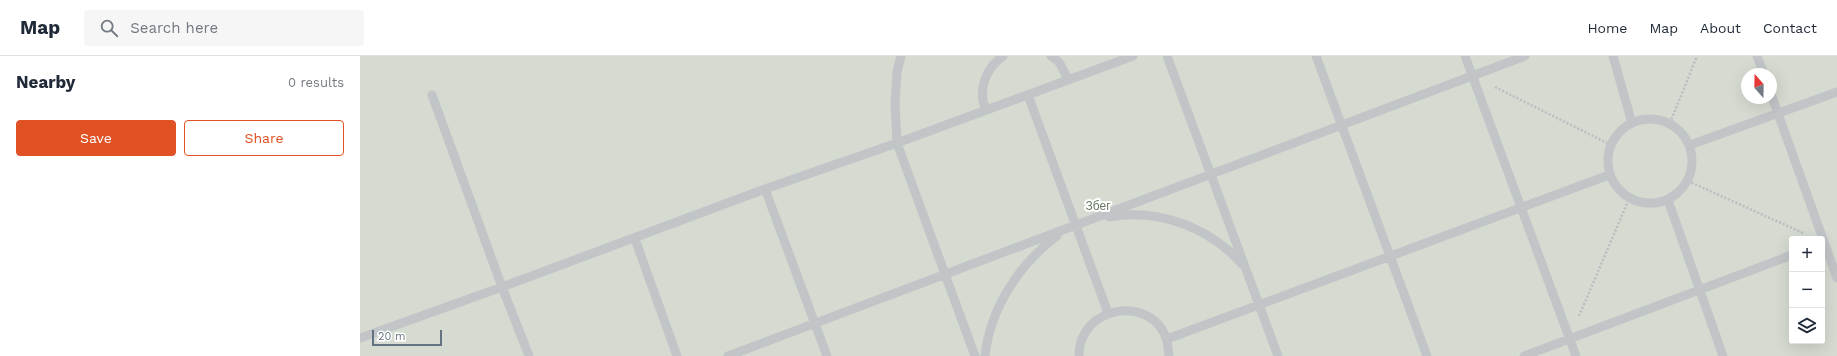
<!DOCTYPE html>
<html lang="en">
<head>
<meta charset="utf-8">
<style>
	:root { --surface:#fff; --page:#f6f6f7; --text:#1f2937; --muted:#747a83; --line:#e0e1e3; --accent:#e05223 }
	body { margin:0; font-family:"Work Sans",sans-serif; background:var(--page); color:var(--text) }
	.controls { position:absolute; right:12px; bottom:12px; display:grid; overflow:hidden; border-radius:4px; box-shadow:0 4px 16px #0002 }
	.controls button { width:36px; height:36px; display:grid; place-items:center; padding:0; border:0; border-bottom:1px solid var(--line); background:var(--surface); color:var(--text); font:20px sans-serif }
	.compass { position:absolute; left:1381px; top:12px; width:36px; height:36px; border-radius:50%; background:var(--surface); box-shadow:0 4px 16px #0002; rotate:340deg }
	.scale { position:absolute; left:12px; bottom:10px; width:70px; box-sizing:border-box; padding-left:4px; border:2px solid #637381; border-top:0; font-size:11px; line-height:14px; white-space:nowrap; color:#637381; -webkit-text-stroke:3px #fff; paint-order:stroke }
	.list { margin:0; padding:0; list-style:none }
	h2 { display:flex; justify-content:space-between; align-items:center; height:52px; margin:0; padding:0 16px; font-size:17px }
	h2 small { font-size:13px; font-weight:400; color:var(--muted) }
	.actions { display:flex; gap:8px; padding:12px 16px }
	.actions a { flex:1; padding:9px 0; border:1px solid var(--accent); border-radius:4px; text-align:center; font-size:14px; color:var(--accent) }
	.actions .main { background:var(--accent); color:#fff }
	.icon { flex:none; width:22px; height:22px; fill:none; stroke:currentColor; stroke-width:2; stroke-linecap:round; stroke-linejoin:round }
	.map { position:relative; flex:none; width:1477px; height:300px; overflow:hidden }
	header { display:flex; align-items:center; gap:24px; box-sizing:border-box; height:56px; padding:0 20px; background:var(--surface); border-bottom:1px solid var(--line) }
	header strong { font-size:19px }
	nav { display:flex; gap:22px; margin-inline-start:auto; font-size:14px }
	.search { width:280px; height:36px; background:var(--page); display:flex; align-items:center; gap:10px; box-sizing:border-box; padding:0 14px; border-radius:4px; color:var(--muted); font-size:15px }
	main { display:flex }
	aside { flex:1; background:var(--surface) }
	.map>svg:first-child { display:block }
</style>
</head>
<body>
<header>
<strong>Map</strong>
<div class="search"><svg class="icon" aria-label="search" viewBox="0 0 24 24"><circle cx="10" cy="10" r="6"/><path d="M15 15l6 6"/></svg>Search here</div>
<nav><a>Home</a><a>Map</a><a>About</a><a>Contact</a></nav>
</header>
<main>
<aside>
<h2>Nearby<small>0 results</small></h2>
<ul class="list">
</ul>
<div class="actions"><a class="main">Save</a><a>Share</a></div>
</aside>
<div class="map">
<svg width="1477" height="300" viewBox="0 0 1477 300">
	<rect width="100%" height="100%" fill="#f4f4f0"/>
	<path fill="#d5dbd1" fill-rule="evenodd" d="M0,0h1477v300h-1477zM1387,18h24v24h-24zM1432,183h30v102h-30z"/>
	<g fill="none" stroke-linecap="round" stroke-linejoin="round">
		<path stroke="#bbbdbf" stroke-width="2.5" stroke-dasharray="2 2" stroke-linecap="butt" d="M1135,31l116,58
			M1310,67l27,-67
			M1328,125l115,52
			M1219,260l50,-117"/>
		<path stroke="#c1c5c8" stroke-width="9" d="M541,0l-4,16 -2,31 2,40 78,213
			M691,0l8,6 9,17
			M807,0l111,300
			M956,0l111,300
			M1105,0l111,300
			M1253,0l19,67
			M1397,0l7,18
			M1411,38l66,184
			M668,39l80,218
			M626,54c-9,-20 0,-42 17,-54
			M1248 105a42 42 0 1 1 84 0a42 42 0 1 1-84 0Z
			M1330,89l147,-53
			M405,133l62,167
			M1308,144l55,156
			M749,161c49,-9 100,10 133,47
			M275,183l42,117
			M0,282l142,-51 -70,-192
			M807,283l442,-164
			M169,300l-27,-69 263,-98 132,-46 236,-87
			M368,300l797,-300
			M625,300c5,-47 34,-92 72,-120
			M719,300c0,-52 75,-62 88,-15 1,4 1,10 2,15
			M1164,300l268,-101"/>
	</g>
	<g text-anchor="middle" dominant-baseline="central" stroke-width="4" stroke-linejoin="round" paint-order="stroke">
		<g font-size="12" fill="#667862" stroke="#fff">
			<text x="738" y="150">Збег</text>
		</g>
	</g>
</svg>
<div class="controls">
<button>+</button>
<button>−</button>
<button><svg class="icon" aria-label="layers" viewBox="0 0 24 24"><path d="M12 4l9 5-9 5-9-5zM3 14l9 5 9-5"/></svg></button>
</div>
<svg class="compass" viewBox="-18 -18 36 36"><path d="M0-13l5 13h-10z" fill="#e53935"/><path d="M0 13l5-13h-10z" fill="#747a83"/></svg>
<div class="scale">20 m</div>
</div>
</main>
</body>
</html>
